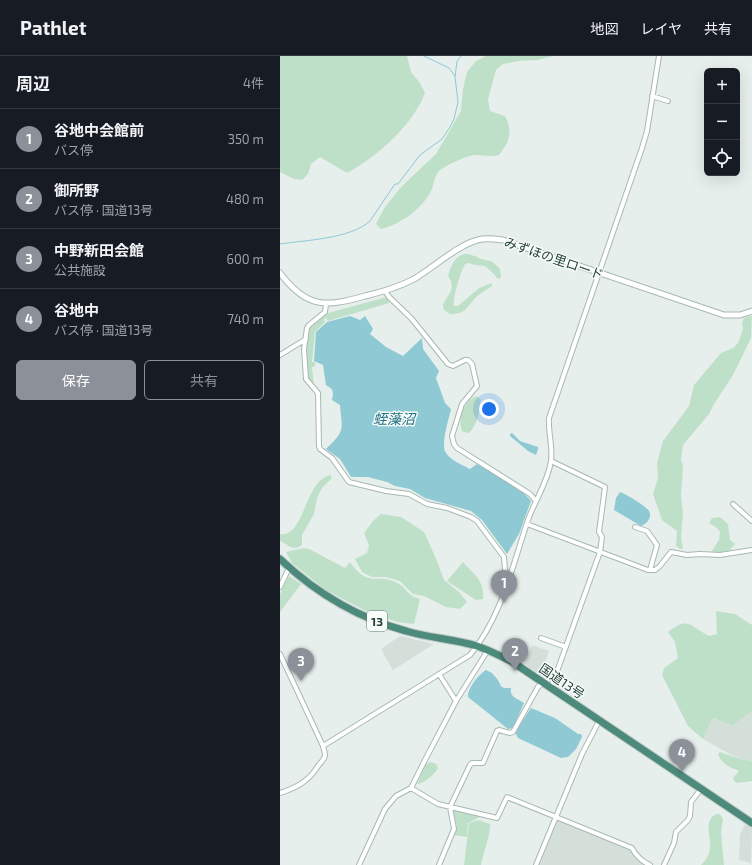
<!DOCTYPE html>
<html lang="ja">
<head>
<meta charset="utf-8">
<style>
	:root { --surface:#171b24; --page:#20242c; --text:#f1f3f6; --muted:#9ea1a6; --line:#363941; --accent:#8c9099 }
	body { margin:0; font-family:"Exo 2","Noto Sans JP",sans-serif; background:var(--page); color:var(--text) }
	.controls { position:absolute; right:12px; top:12px; display:grid; overflow:hidden; border-radius:6px; box-shadow:0 4px 16px #0002 }
	.controls button { width:36px; height:36px; display:grid; place-items:center; padding:0; border:0; border-bottom:1px solid var(--line); background:var(--surface); color:var(--text); font:20px sans-serif }
	.you { position:absolute; left:209px; top:353px; width:14px; height:14px; margin:-10px; border:3px solid #fff; border-radius:50%; background:#1a73e8; box-shadow:0 0 0 6px #1a73e833 }
	.badge { display:grid; place-items:center; width:26px; height:26px; border-radius:50%; background:var(--accent); color:#fff; font-size:13px; font-weight:700 }
	.pin { position:absolute; translate:-50% -33px; filter:drop-shadow(0 1px 2px #0008) }
	.pin::after { content:''; position:absolute; top:21px; width:14px; height:12px; background:inherit; clip-path:polygon(0 0,100% 0,50% 100%) }
	.list { margin:0; padding:0; list-style:none }
	h2 { display:flex; justify-content:space-between; align-items:center; height:52px; margin:0; padding:0 16px; font-size:17px }
	h2 small { font-size:13px; font-weight:400; color:var(--muted) }
	.list li { display:grid; grid-template-columns:26px 1fr auto; gap:12px; align-items:center; box-sizing:border-box; height:60px; padding:0 16px; border-top:1px solid var(--line) }
	.list b { display:block; font-size:15px; white-space:nowrap }
	.list p { margin:0; font-size:13px; white-space:nowrap; color:var(--muted) }
	.list em { font-size:13px; font-style:normal; color:var(--muted) }
	.actions { display:flex; gap:8px; padding:12px 16px }
	.actions a { flex:1; padding:9px 0; border:1px solid var(--accent); border-radius:6px; text-align:center; font-size:14px; color:var(--accent) }
	.actions .main { background:var(--accent); color:#fff }
	.icon { flex:none; width:22px; height:22px; fill:none; stroke:currentColor; stroke-width:2; stroke-linecap:round; stroke-linejoin:round }
	.map { position:relative; flex:none; width:472px; height:809px; overflow:hidden }
	header { display:flex; align-items:center; gap:24px; box-sizing:border-box; height:56px; padding:0 20px; background:var(--surface); border-bottom:1px solid var(--line) }
	header strong { font-size:19px }
	nav { display:flex; gap:22px; margin-inline-start:auto; font-size:14px }
	main { display:flex }
	aside { flex:1; background:var(--surface) }
	.map>svg:first-child { display:block }
</style>
</head>
<body>
<header>
<strong>Pathlet</strong>
<nav><a>地図</a><a>レイヤ</a><a>共有</a></nav>
</header>
<main>
<aside>
<h2>周辺<small>4件</small></h2>
<ul class="list">
<li><span class="badge">1</span><div><b>谷地中会館前</b><p>バス停</p></div><em>350 m</em></li>
<li><span class="badge">2</span><div><b>御所野</b><p>バス停 · 国道13号</p></div><em>480 m</em></li>
<li><span class="badge">3</span><div><b>中野新田会館</b><p>公共施設</p></div><em>600 m</em></li>
<li><span class="badge">4</span><div><b>谷地中</b><p>バス停 · 国道13号</p></div><em>740 m</em></li>
</ul>
<div class="actions"><a class="main">保存</a><a>共有</a></div>
</aside>
<div class="map">
<svg width="472" height="809" viewBox="0 0 472 809">
	<rect width="100%" height="100%" fill="#e6efeb"/>
	<path fill="#d4dfda" d="M120,580l34,8 -41,26 -12,-21z
		M252,589l17,6 -8,24 -17,-11z
		M472,655v50l-12,-2 -12,-6 -25,-14 9,-20 1,-1 19,8z
		M278,763l72,30 17,16h-108z
		M465,768l7,4 -1,35 -12,-3 1,-26z"/>
	<path fill="#bfe0c8" d="M0,0h127l4,16 9,11 5,10c-13,33 -47,63 -78,80l-27,-16 -9,7 -3,10 -6,6 -8,-1 -14,-7z
		M206,0h67l-15,4 -19,1 -16,3 -7,6 -8,29 2,12 15,5c8,16 5,25 -6,39 -8,2 -15,0 -24,0 -7,0 -31,11 -36,16 -5,5 -5,14 -8,20 -9,18 -30,33 -50,38l-5,-5 9,-17 16,-20 35,-33 25,-43 2,-22 4,-17 9,-11z
		M184,198c6,0 8,1 13,3 10,6 12,-1 23,12l1,8 -2,2 -2,-1 -3,-4 -9,-8 -10,-1 -6,-2 -4,1c-4,7 -13,35 -11,42h4l21,-18 13,-5v3c-5,3 -11,7 -16,11 -10,11 -10,17 -26,17l-6,-4 -1,-5c5,-11 14,-17 5,-29 3,-10 6,-19 16,-22z
		M107,241l2,6 -61,18 -2,-3 -2,1 1,3 -10,10 -3,30h3v4l-3,1 2,19c-2,-2 -6,-5 -7,-7 -3,-9 -1,-44 3,-53h2l13,-12 3,-1z
		M470,260h2l-1,22 -18,37 -19,29 -5,10 -26,31 -2,15 2,6 -2,30 2,18 -2,23 2,12h-3l-4,-3 1,-15 -15,-11 -9,-26 5,-16 -1,-15 6,-22 26,-35 5,-21 27,-32 12,-5 5,-5 5,-14 -1,-6 2,-5z
		M197,340l4,4c-2,12 -3,24 -12,33l-6,-1c-7,-10 2,-34 14,-36z
		M50,419l2,3 -10,10 -5,10 -3,16 -12,21v10c-10,7 -14,-1 -22,-4v-7c24,5 25,-54 50,-59z
		M101,458l20,3 23,15 13,29 7,19 15,12 8,10 -7,7 -14,-2 -22,-11 -11,-2 -13,-13 -14,-4h-14l-10,-5 -7,-13 12,-6 2,-8 -5,-12 9,-12z
		M440,461l8,7 2,16 5,4 -6,7 -11,3 -6,-3 7,-11 1,-8 -3,-4 -8,-5 3,-5z
		M24,492l5,1 36,19 5,-6c19,28 27,9 49,22 5,3 8,8 12,11 3,2 6,3 9,4l-6,25 -17,-2 -33,-12 -38,-20 -34,-27 -6,-11z
		M183,506c11,13 22,18 20,37l-7,1 -29,-19z
		M9,520l12,8 -21,28v-18z
		M436,555l19,3 17,11v86l-20,15 -18,-8 -2,1 -9,20 -15,-13 -26,-51 2,-7 14,-10 -3,-16 -7,-10c21,-16 21,-6 41,4l8,-2z
		M440,696l20,7 12,2v20l-15,2 -3,-2 -1,-3 6,-7c-8,-3 -18,-7 -21,-17z
		M151,706l5,2 2,4c-3,6 -14,16 -21,16l9,-20z
		M173,754l27,7 -12,6 -1,14 -13,-2 3,-8z
		M437,758h3l3,5 -2,13 3,33h-23c5,-5 10,-12 9,-20 0,-10 -6,-27 7,-31z
		M198,764l12,4c1,10 -7,30 -9,41h-17l5,-42z"/>
	<path fill="#8ec9d4" d="M70,260l10,4 5,-4 8,13 -3,5 16,13 17,9 19,-18 1,11 16,22 -3,7 9,25 6,6c-2,10 -11,36 -5,44 3,6 18,13 24,16l7,-5 43,25 11,12 -12,33 -12,20 -25,-34 -11,-9 -46,-13 -15,-9 -15,-3 -8,-4 -19,-5h-17l-11,-18 -14,-10c20,-19 16,-19 14,-44l-8,-5 1,-6 -1,-5 -6,-4 -3,-20 -9,-4 2,-29 11,-10z
		M232,377l8,8 18,6v2l-2,6 -8,-4 -18,-15v-2z
		M340,436c6,2 26,14 29,19 4,7 -3,13 -8,15l-27,-16 2,-12z
		M206,614l6,3 6,7 3,6 3,2h7c-2,9 7,11 13,15l-11,25 -5,1 -40,-32c-1,-8 11,-23 18,-27z
		M251,652l24,10 23,16h3l1,3 -6,12 -8,8 -7,1 -43,-20 -3,-6z"/>
	<g fill="none" stroke-linecap="round" stroke-linejoin="round">
		<path stroke="#8ec9d4" stroke-width="1" d="M144,0l25,12 6,8
			M0,188c26,-4 70,-5 90,-23l25,-37h3l22,-29 22,-16 8,-12 4,-8 4,-17 -3,-25 2,-16 4,-5"/>
		<g stroke="#a8b8b2" stroke-width="6">
			<path id="minor" d="M372,40l16,5
				M105,235l4,6 22,21 37,46 5,2 12,-6h3l4,4 5,22 -15,18 -10,32 2,8 3,4 73,46 6,7
				M46,248l-1,8 -16,13 -2,3 -3,21 2,30 12,14 1,53 1,3 12,9 17,24 37,9 23,3 18,10 20,4 24,9 6,4 27,36 1,13 4,9
				M0,299l26,-16
				M271,405l54,26 -6,45 3,5 -2,15 -49,136
				M453,448l19,17
				M247,468l121,46h7l5,-4 11,-14 16,3 13,-1 20,1 32,-5
				M355,471l12,4 10,14 -7,25
				M0,531l9,-19
				M261,582l25,9
				M0,598l43,92c1,3 2,7 2,10 -1,4 -5,7 -7,10 -9,15 -22,22 -38,27
				M159,618l17,27
				M43,690l147,-91c32,-39 42,-88 58,-135 7,-20 20,-38 23,-59 2,-14 -3,-29 -2,-43l93,-270 5,-17 12,-75
				M131,732l27,16 59,14 10,-21 125,51c3,7 11,14 18,17
				M79,809l26,-56 11,-13 15,-8 14,-28 31,-59 32,-51
				M159,809l15,-36 -4,-22 20,-42 2,-2h11l14,-32 2,-1 11,3 3,-1 25,-45 5,-5
				M256,809l46,-111 17,-33
				M384,809l10,-22 2,-11 12,-12 2,-4 1,-14 10,-13"/>
		</g>
		<g stroke="#a8b8b2" stroke-width="7">
			<path id="tertiary" d="M0,217c27,36 46,34 85,23 17,-4 34,-9 49,-17 19,-11 47,-37 68,-40 7,-1 14,0 21,1l221,75h16l12,-4"/>
		</g>
		<g stroke="#c2cac8" stroke-width="9">
			<path id="trunk" d="M0,503c36,34 78,59 126,72 23,7 48,8 71,15 12,4 23,10 34,15l241,162"/>
		</g>
		<use href="#minor" stroke="#fff" stroke-width="4"/>
		<use href="#tertiary" stroke="#fff" stroke-width="5"/>
		<use href="#trunk" stroke="#4c8a7c" stroke-width="7"/>
	</g>
	<g text-anchor="middle" dominant-baseline="central" stroke-width="3" stroke-linejoin="round" paint-order="stroke">
		<rect fill="#f7fbf9" stroke="#637a73" stroke-width="1" x="87" y="555" width="20" height="20" rx="3"/>
		<g font-size="12" font-weight="bold" fill="#24423a">
			<text x="97" y="565">13</text>
		</g>
		<g font-size="13" fill="#24423a" stroke="#f7fbf9">
			<text transform="translate(274 202) rotate(19)">みずほの里ロード</text>
			<text transform="translate(282 625) rotate(34)">国道13号</text>
		</g>
		<g font-size="14" font-style="italic" fill="#1c6f80" stroke="#f7fbf9">
			<text x="114" y="362">蛭藻沼</text>
		</g>
	</g>
</svg>
<div class="controls">
<button>+</button>
<button>−</button>
<button><svg class="icon" aria-label="locate" viewBox="0 0 24 24"><circle cx="12" cy="12" r="6"/><path d="M12 2v4M12 18v4M2 12h4M18 12h4"/></svg></button>
</div>
<div class="you"></div>
<div class="pin badge" style="left:224px;top:547px">1</div>
<div class="pin badge" style="left:235px;top:615px">2</div>
<div class="pin badge" style="left:21px;top:625px">3</div>
<div class="pin badge" style="left:402px;top:716px">4</div>
</div>
</main>
</body>
</html>
